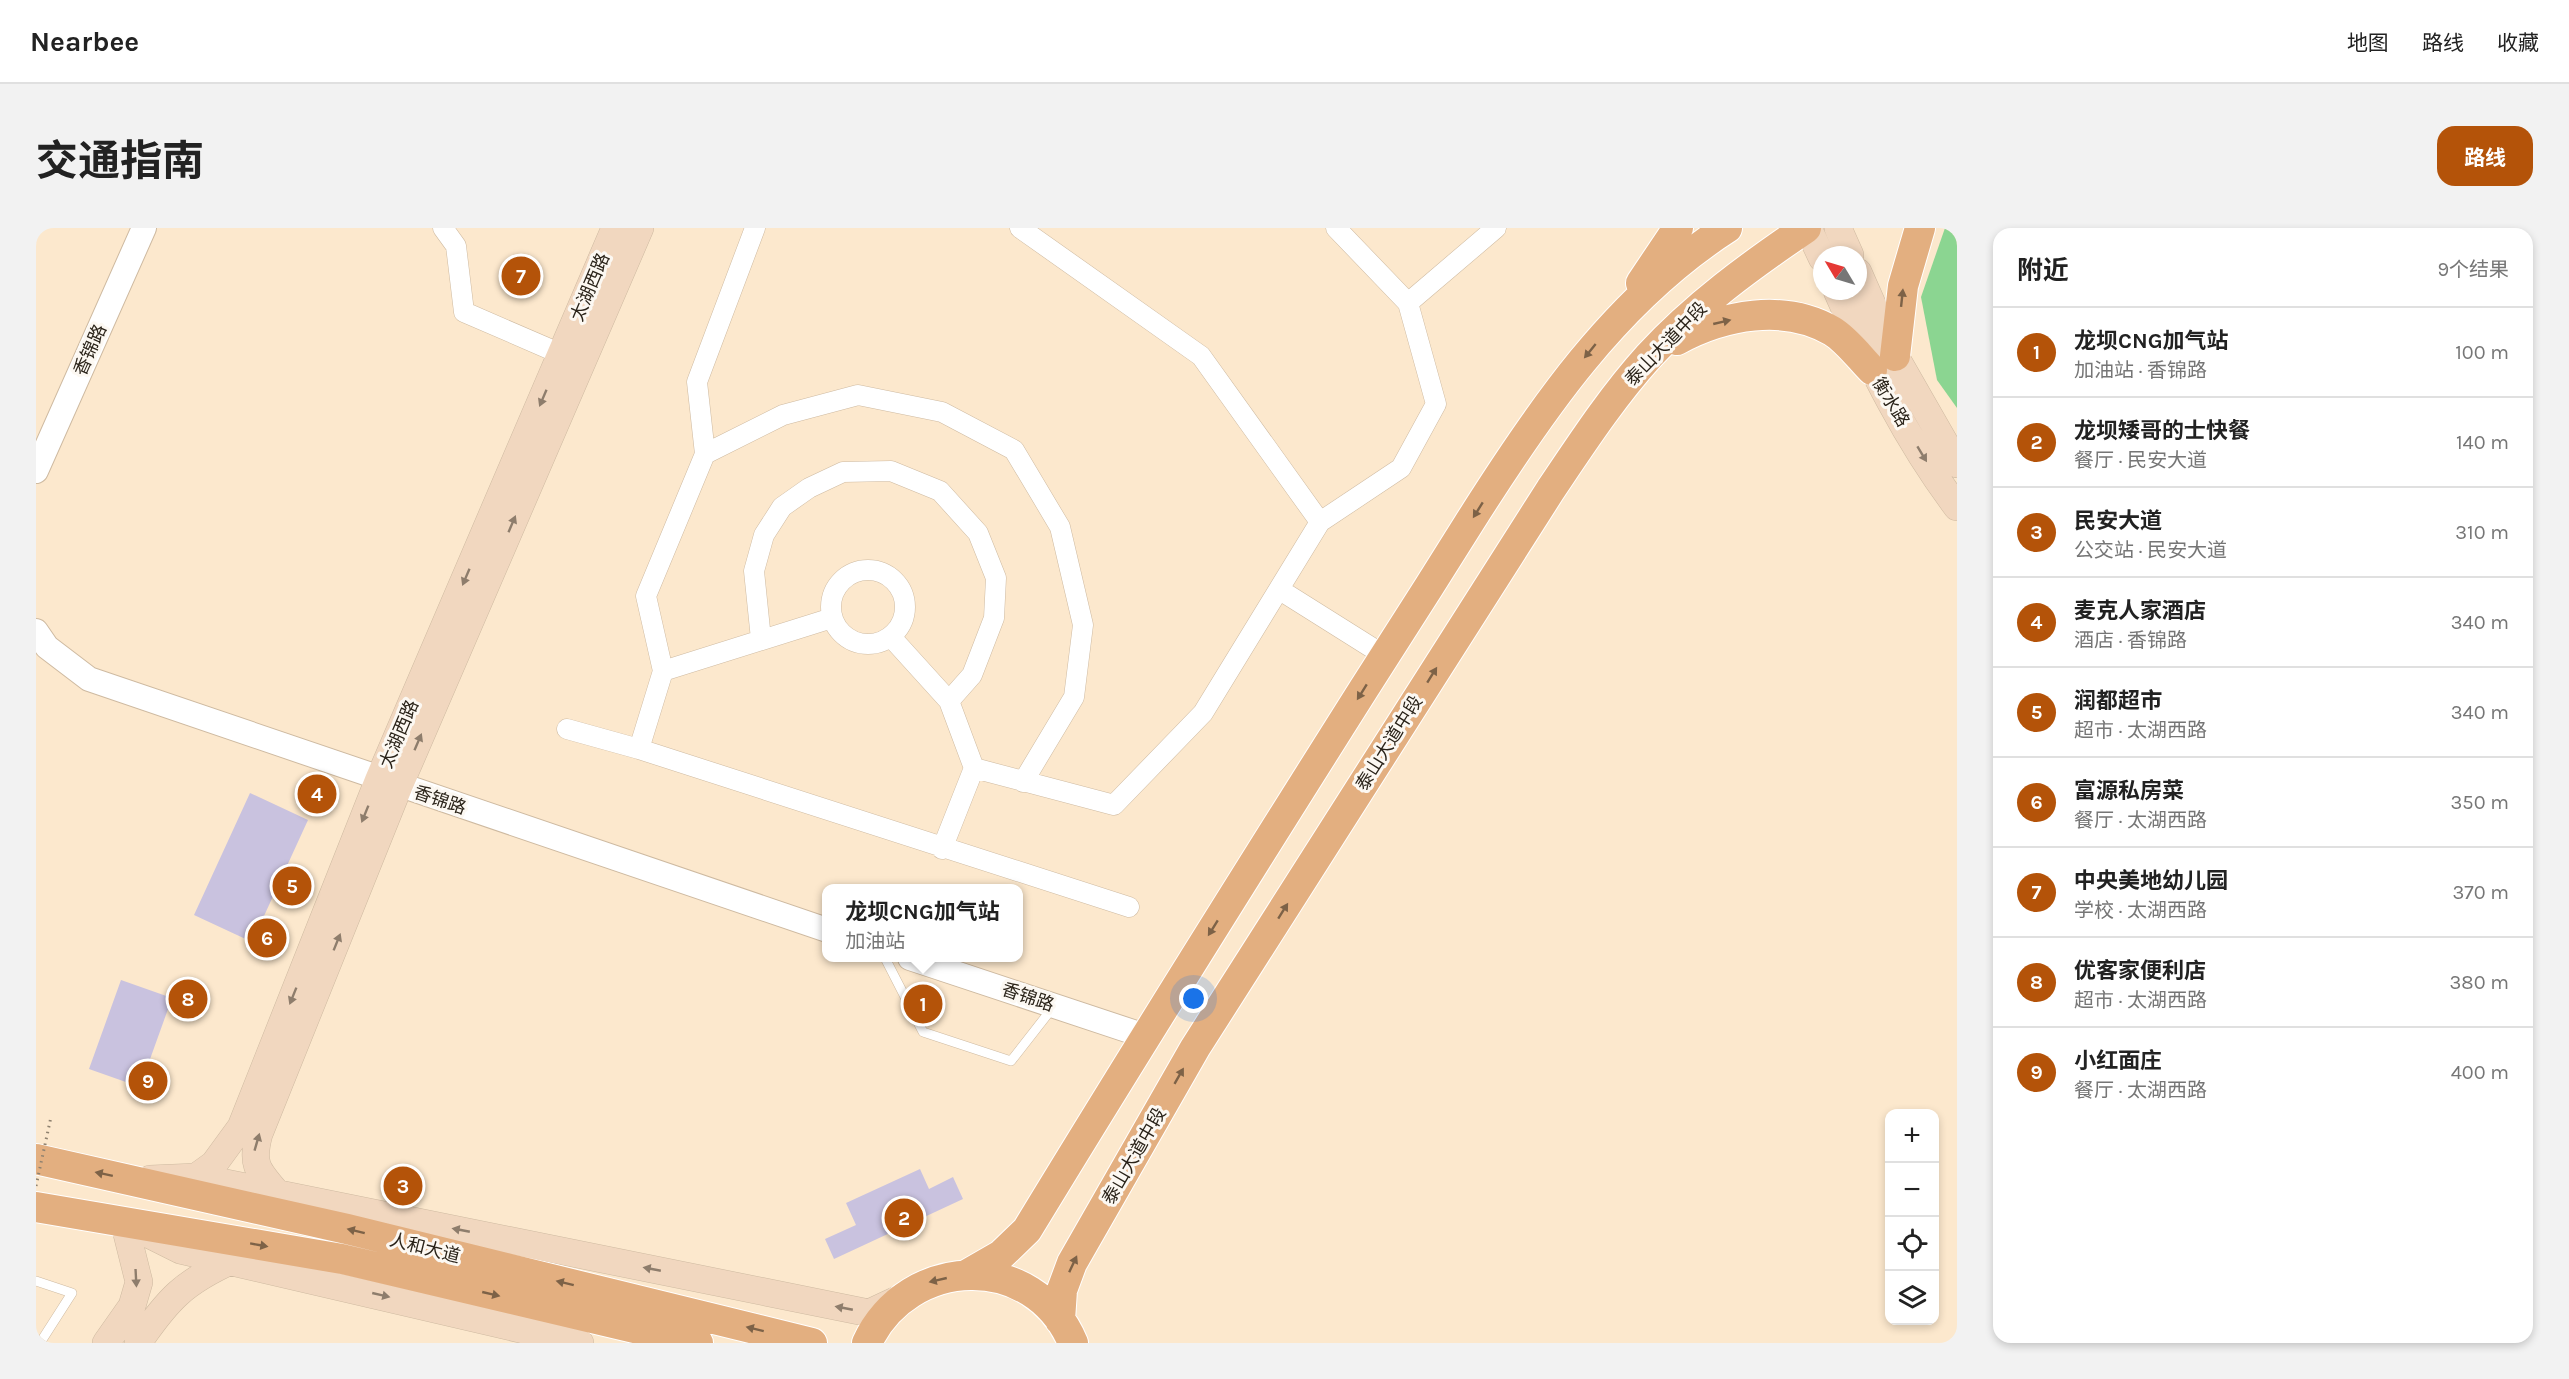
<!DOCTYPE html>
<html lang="zh">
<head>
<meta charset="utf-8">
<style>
	:root { --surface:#fff; --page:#f2f2f2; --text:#222; --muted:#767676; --line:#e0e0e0; --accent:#b45309 }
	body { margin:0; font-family:Karla,"Noto Sans SC",sans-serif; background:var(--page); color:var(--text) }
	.controls { position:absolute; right:18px; bottom:18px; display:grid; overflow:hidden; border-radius:12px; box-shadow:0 3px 9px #0003 }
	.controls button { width:54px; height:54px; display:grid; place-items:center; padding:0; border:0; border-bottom:2px solid var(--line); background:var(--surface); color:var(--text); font:30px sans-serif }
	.compass { position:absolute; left:1777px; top:18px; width:54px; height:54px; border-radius:50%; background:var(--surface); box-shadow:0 3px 9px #0003; rotate:308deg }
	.you { position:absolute; left:1158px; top:771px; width:21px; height:21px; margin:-15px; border:4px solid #fff; border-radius:50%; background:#1a73e8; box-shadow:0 0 0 9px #1a73e833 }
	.badge { display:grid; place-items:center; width:39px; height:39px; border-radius:50%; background:var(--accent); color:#fff; font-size:20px; font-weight:700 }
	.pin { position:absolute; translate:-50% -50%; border:3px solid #fff; box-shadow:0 2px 6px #0006 }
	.popup { position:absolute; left:786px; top:656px; width:201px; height:78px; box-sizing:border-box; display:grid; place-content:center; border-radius:12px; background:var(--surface); filter:drop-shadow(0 2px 4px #0005); font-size:20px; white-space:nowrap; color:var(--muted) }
	.popup b { font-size:22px; color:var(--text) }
	.popup::after { content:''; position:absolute; left:50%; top:100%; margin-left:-12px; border:12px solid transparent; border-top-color:var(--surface) }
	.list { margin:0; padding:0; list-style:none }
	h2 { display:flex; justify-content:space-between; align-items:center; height:78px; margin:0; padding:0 24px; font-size:26px }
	h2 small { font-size:20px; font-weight:400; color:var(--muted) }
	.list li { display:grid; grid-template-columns:39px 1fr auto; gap:18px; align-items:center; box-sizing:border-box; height:90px; padding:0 24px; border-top:2px solid var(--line) }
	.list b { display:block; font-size:22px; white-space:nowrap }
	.list p { margin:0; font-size:20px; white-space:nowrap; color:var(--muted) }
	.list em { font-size:20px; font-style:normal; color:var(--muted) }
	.icon { flex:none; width:33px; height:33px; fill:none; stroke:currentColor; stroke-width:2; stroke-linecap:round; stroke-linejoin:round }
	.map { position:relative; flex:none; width:1921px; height:1115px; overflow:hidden; border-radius:18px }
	header { display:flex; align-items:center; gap:36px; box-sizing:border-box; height:84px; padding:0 30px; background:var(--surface); border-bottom:2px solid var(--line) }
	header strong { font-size:28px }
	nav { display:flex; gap:33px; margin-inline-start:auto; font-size:21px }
	.intro { display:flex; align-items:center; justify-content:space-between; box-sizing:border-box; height:144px; padding:0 36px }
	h1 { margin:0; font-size:42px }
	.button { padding:15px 27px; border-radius:18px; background:var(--accent); color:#fff; font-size:21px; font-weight:700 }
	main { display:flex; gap:36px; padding:0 36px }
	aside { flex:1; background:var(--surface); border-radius:18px; box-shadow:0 3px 9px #0003 }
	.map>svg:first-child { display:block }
</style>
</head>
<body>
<header>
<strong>Nearbee</strong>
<nav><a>地图</a><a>路线</a><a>收藏</a></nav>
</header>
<div class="intro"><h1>交通指南</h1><a class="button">路线</a></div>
<main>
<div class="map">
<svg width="1921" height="1115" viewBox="0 0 1921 1115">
	<rect width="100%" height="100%" fill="#fce8cd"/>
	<path fill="#8bd591" d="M1909,0h12v180l-20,-28 -16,-83z"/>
	<path fill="#c9c2df" d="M214,565l58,27 -56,122 -58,-27z
		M85,752l51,18 -32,89 -51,-18z
		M884,941l9,20 24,-12 10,22 -129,60 -9,-20 31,-14 -10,-22z"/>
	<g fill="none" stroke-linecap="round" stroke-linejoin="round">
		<g stroke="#cebaa1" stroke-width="10">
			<path id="service" d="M849,730l38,74 88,29 43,-55
				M0,1053l36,12 -32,50"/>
		</g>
		<g stroke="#cebaa1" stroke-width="21">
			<path id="minor" d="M407,0l13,18 8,66 97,42
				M984,0l181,128 119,166
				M1372,75l88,-75
				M669,226l78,-39 75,-20 84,17 72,38 46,77 23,98 -9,72 -51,85
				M795 379a37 37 0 1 1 74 0a37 37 0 1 1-74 0Z
				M1244,362l105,66
				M855,409l58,64 25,67 140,37 89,-92 117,-191 81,-54 35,-64 -28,-101 -72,-75
				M725,411l-7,-68 10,-36 18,-28 27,-19 34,-16 48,-1 49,20 38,42 18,45 -2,40 -22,57 -23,26
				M627,443l169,-53
				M531,501l72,20 490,158
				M603,521l24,-78 -17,-75 59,-142 -8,-72 58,-154
				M906,621l32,-81"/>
		</g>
		<g stroke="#cebaa1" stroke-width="26">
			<path id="tertiary" d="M0,243l108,-243
				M0,403l11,16 42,32 738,251
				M874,730l235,78"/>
		</g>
		<g stroke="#cebaa1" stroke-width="28">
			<path id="secondary" d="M1772,0l14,30
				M1802,0l12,27
				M1822,44l37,84 62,108
				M1801,63c33,75 70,150 120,216
				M160,949l673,136 30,-14
				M114,951l46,-2 18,-13 27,-37 138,-348 236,-551
				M241,965c-20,-23 -26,-29 -18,-59l140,-348 241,-558
				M102,1001l42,21 400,93
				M70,1115l26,-37 7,-24 -15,-60
				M102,1115c30,-44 46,-61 95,-83"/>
		</g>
		<g stroke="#fff" stroke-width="32">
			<path id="primary" d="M1605,55l37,-55
				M1641,112c46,-25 107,-37 155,-9 15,9 28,27 40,39
				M1859,128l8,-70 17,-58
				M0,931l311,70 465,114
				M0,979l306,52 356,84
				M932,1046l33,-19 26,-25c110,-181 223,-361 336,-540 36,-56 71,-111 106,-167 70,-111 146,-223 258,-295
				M1024,1092l2,-30 10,-27 123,-215 356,-559c31,-46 61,-92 98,-133 46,-50 101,-90 157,-128
				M831,1115c41,-88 167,-93 206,0"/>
		</g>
		<use href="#service" stroke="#fff" stroke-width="9"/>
		<use href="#minor" stroke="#fff" stroke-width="20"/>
		<use href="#tertiary" stroke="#fff" stroke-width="24"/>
		<use href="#secondary" stroke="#f1d7bf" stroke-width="27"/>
		<use href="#primary" stroke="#e3af80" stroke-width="30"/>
		<path stroke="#8e816f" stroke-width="3" stroke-dasharray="1.5 4.5" stroke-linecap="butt" d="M0,958l15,-69"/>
	</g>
	<defs><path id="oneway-solid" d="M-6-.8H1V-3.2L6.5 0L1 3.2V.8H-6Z" transform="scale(1.5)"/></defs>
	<g fill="#7d6247">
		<use href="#oneway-solid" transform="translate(1866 70) rotate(-84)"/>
		<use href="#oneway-solid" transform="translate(1686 94) rotate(-13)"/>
		<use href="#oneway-solid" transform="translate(1554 123) rotate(129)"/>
		<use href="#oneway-solid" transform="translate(1442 282) rotate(122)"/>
		<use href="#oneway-solid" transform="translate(1396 447) rotate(-58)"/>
		<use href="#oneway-solid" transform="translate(1326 464) rotate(122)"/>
		<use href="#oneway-solid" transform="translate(1247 683) rotate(-58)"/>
		<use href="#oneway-solid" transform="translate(1177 700) rotate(122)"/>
		<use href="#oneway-solid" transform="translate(1143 848) rotate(-60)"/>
		<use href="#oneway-solid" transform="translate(68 946) rotate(-168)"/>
		<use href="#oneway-solid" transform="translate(320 1003) rotate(-166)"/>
		<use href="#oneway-solid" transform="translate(223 1017) rotate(10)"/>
		<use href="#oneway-solid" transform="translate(1037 1036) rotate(-65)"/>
		<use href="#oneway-solid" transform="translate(902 1052) rotate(167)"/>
		<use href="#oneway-solid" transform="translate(529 1055) rotate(-166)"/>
		<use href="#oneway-solid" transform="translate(455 1066) rotate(13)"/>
		<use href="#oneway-solid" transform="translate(719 1101) rotate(-166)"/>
	</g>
	<g fill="#8e7d6c">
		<use href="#oneway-solid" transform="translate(507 170) rotate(113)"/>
		<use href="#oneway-solid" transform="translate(1886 226) rotate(59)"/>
		<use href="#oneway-solid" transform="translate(476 296) rotate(-67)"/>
		<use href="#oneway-solid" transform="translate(430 349) rotate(113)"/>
		<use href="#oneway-solid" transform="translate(382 514) rotate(-67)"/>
		<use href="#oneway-solid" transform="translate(329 586) rotate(112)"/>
		<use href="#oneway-solid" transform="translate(301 714) rotate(-68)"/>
		<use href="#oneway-solid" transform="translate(257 768) rotate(112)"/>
		<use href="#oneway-solid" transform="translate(221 914) rotate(-74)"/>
		<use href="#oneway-solid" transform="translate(425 1002) rotate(-169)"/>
		<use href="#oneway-solid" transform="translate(616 1041) rotate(-169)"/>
		<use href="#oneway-solid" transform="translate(100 1050) rotate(87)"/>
		<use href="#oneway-solid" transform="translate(345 1067) rotate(13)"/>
		<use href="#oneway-solid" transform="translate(808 1080) rotate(-169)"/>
	</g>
	<g text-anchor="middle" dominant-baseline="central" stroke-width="6" stroke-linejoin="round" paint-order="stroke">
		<g font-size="18" fill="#2a2319" stroke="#fcf8f2">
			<text transform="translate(554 59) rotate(-67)">太湖西路</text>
			<text transform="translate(1630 116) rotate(-46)">泰山大道中段</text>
			<text transform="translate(54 122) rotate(-66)">香锦路</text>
			<text transform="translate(1855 174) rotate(59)">衡水路</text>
			<text transform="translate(363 506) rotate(-67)">太湖西路</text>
			<text transform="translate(1353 515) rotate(-58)">泰山大道中段</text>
			<text transform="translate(404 572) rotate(19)">香锦路</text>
			<text transform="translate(992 769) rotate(19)">香锦路</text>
			<text transform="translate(1098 928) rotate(-60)">泰山大道中段</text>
			<text transform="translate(389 1020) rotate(14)">人和大道</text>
		</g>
	</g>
</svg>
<div class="controls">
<button>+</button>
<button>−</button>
<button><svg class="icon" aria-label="locate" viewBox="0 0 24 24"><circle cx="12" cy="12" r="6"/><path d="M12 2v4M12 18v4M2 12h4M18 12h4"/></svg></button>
<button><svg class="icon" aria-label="layers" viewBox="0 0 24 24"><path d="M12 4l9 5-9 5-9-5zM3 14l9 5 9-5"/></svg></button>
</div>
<svg class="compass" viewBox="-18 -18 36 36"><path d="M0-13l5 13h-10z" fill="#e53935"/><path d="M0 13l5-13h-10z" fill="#767676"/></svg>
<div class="you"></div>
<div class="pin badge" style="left:887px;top:776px">1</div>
<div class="popup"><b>龙坝CNG加气站</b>加油站</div>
<div class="pin badge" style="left:868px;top:990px">2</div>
<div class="pin badge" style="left:367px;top:958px">3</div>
<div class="pin badge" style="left:281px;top:566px">4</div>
<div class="pin badge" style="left:256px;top:658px">5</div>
<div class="pin badge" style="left:231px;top:710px">6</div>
<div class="pin badge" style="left:485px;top:48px">7</div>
<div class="pin badge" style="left:152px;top:771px">8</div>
<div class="pin badge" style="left:112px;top:853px">9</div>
</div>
<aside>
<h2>附近<small>9个结果</small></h2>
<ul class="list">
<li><span class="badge">1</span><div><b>龙坝CNG加气站</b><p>加油站 · 香锦路</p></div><em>100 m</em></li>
<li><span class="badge">2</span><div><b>龙坝矮哥的士快餐</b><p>餐厅 · 民安大道</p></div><em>140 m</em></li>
<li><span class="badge">3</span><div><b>民安大道</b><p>公交站 · 民安大道</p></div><em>310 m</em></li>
<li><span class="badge">4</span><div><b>麦克人家酒店</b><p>酒店 · 香锦路</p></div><em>340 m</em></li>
<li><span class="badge">5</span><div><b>润都超市</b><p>超市 · 太湖西路</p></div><em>340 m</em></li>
<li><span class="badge">6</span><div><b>富源私房菜</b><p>餐厅 · 太湖西路</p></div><em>350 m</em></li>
<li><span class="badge">7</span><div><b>中央美地幼儿园</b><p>学校 · 太湖西路</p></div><em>370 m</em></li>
<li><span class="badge">8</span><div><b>优客家便利店</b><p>超市 · 太湖西路</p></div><em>380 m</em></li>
<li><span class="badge">9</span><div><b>小红面庄</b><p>餐厅 · 太湖西路</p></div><em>400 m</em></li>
</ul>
</aside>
</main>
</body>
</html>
